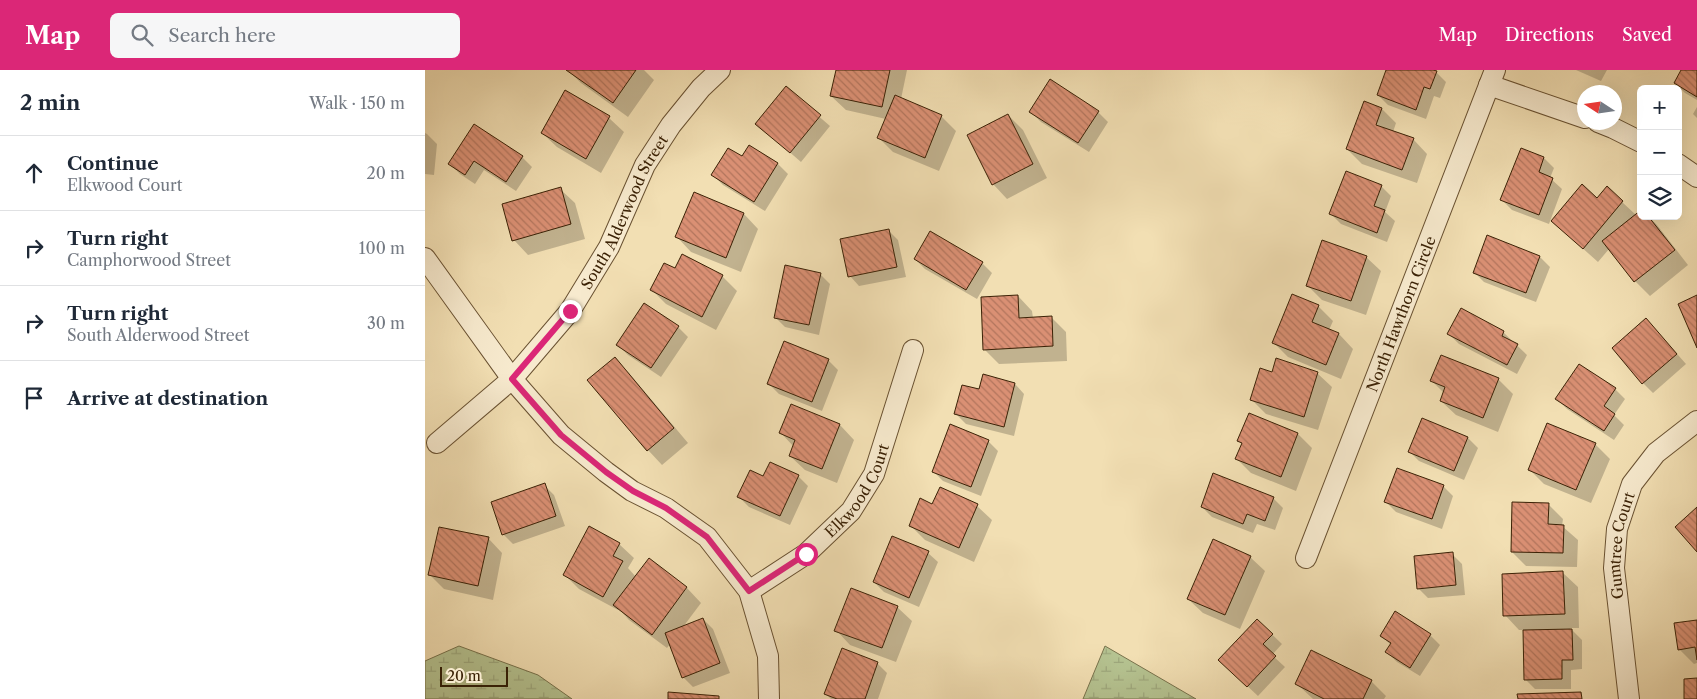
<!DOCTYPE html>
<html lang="en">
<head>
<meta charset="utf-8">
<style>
	:root { --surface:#fff; --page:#f6f6f7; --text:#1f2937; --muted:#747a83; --line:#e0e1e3; --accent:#db2777 }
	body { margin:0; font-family:"Libre Caslon Text",serif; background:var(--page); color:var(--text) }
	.controls { position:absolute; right:15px; top:15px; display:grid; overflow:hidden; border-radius:8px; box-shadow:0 5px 20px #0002 }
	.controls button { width:45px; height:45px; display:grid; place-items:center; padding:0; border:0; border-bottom:1px solid var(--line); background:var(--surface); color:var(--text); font:25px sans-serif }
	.compass { position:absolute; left:1152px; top:15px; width:45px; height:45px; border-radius:50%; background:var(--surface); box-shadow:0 5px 20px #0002; rotate:282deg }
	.scale { position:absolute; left:15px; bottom:12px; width:68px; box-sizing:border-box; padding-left:5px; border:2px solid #3b2206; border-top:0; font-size:14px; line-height:18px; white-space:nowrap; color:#3b2206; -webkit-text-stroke:4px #f7eace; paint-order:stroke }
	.stop { position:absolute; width:15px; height:15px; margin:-11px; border:4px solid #db2777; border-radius:50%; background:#fff }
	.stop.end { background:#db2777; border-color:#fff; box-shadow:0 1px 5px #0008 }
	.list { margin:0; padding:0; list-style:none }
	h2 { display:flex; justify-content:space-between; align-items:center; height:65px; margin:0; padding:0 20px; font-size:21px }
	h2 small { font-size:16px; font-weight:400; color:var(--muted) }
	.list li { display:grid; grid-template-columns:32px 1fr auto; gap:15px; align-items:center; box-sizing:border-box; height:75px; padding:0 20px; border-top:1px solid var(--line) }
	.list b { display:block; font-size:19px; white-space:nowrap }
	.list p { margin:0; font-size:16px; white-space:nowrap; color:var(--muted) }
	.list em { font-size:16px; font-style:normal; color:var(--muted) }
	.icon { flex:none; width:28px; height:28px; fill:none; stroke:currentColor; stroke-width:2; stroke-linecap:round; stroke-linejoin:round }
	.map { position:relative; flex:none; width:1272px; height:629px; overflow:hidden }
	header { display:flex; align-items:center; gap:30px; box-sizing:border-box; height:70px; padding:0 25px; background:var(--accent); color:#fff }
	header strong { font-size:24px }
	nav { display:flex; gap:28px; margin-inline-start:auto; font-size:18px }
	.search { width:350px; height:45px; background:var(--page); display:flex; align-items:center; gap:12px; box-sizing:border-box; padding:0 18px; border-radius:8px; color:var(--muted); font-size:19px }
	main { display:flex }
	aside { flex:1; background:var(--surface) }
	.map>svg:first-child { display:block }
</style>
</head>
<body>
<header>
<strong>Map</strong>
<div class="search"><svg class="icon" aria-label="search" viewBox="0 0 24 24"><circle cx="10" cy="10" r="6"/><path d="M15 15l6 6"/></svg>Search here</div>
<nav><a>Map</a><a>Directions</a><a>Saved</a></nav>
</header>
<main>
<aside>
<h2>2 min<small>Walk · 150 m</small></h2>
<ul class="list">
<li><svg class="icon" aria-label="ahead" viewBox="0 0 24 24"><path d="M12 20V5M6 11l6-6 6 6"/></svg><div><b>Continue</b><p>Elkwood Court</p></div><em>20 m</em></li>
<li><svg class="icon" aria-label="right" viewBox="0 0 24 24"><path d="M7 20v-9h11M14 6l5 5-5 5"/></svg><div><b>Turn right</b><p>Camphorwood Street</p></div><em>100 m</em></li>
<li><svg class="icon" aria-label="right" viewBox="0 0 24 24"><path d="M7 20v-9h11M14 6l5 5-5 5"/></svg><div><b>Turn right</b><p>South Alderwood Street</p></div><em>30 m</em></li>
<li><svg class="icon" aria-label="arrive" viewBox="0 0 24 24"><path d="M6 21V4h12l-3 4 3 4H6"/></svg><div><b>Arrive at destination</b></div></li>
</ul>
</aside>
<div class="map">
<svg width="1272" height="629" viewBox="0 0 1272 629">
	<defs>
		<pattern id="wetland-marsh" width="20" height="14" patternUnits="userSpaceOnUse" patternTransform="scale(1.25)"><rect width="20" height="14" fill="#b5c391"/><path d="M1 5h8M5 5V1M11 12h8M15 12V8" fill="none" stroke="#9da77c"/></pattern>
		<pattern id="building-back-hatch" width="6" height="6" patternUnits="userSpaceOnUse" patternTransform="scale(1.25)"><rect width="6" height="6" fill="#da9074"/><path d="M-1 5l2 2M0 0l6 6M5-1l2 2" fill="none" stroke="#b2755d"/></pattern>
	</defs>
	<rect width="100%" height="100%" fill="#f2dfb3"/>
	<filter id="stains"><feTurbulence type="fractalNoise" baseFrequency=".004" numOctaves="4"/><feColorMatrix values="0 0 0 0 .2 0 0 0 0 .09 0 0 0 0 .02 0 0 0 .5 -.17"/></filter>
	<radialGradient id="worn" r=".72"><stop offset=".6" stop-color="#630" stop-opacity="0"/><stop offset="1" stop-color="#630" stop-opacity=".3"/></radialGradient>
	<path fill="url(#wetland-marsh)" stroke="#78724c" d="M34,576l79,29 34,24h-147v-38z
		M680,576l91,53h-113z"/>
	<path fill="#0003" d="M143,0h76l10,10 -26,37 -47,-34z
		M412,0h70l-6,29 40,17 15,15 -17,40 -46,-19 -15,-15 8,-18 -40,-9 -15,-14z
		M962,0h43l6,2 10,10 -6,16 -6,-2 -8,23 -38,-14 -10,-10z
		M1151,0h31l-6,11z
		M1258,0h14v30l-12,-7 -10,-10z
		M361,18l44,38 -29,36 -45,-39z
		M141,22l43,26 15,14 -23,41 -44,-26 -15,-14z
		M1272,37v11l-4,-4z
		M957,39l14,14 -3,9 20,7 14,15 -10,29 -55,-19 -15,-15z
		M606,42h67l10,10 -19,30 -48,-30z
		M583,45l15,15 24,48 -40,21 -14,-15z
		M50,56l47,31 10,10 -16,24 -32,-21 -9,14 -15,-10 -10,-10z
		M0,63l2,1 10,10 -3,31 -9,-1z
		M325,76l28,18 10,10 -23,37 -42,-26 -10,-10 30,-17z
		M1119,88l10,10 -4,10 12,11 -13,35 -37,-14 -10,-10z
		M956,116l10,10 -6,16 10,9 -8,21 -46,-18 -10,-10z
		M1182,118l29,27 12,1 9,9 31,40 -38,31 -15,-15 -26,-32 -11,13 -46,-41 45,-22z
		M135,119l15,14 10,36 -57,16 -14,-15z
		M270,124l49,20 14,15 -17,43 -50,-20 -14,-15z
		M463,160l10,10 8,37 -47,9 -9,-10z
		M1063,167l52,20 10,10 -14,35 -52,-20 -10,-10z
		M941,187l15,14 -15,44 -44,-15 -15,-15z
		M490,189l67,4 10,10 -15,26 -52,-30z
		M250,200l47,6 15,15 -21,39 -50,-26 -14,-14z
		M395,204l10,10 -11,51 -34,-8 -9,-9z
		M593,226l14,15 1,7 18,-1 15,15 1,29 -68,3 -15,-15z
		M893,236l15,15 -4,9 10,4 14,15 -12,30 -53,-22 -14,-14z
		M253,257l10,10 -27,40 -33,-22 -10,-10z
		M1231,260l30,34 -33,29 -10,-10z
		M1078,262l24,23 -10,19 -58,-30 -10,-10z
		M190,289l14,14 59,70 -26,22 -14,-15z
		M403,290l10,10 -16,41 -43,-17 -10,-10z
		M892,303l15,14 -14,43 -52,-16 -15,-15 22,-25z
		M1073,309l15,15 -15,38 -42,-17 -15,-14 3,-8 -12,-12z
		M590,314l9,10 -10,42 -48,-12 -10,-10 24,-23z
		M1190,319l10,10 -11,16 10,10 -10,15 -47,-31 -10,-10z
		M366,336l49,19 14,15 -17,43 -32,-13 -15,-14 4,-9 -13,-14z
		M998,349l45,19 10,10 -14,32 -45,-19 -10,-10z
		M873,364l14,14 -16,43 -45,-18 -14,-14 5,-15 -3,-3z
		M563,371l10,10 -17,45 -38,-15 -10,-10z
		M1170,374l15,15 -19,44 -47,-19 -15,-15z
		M373,406l10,10 -18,39 -41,-18 -10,-10z
		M119,415l10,10 11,31 -52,18 -10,-10z
		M1018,416l10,10 -11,33 -46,-17 -10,-10z
		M515,419l37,17 15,14 -18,42 -49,-22 -15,-15 23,-20z
		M848,428l10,10 -8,22 -18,-6 -4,9 -41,-16 -10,-10z
		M1123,434l15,15 -1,7 16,14 -1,27 -51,-1 -14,-14z
		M63,468l14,15 -9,47 -49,-11 -14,-14z
		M468,468l35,15 10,9 -19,45 -35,-15 -10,-10z
		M194,474l15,14 -6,10 8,9 13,-17 38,28 14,15 -18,24 20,-8 10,10 17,44 -37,14 -10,-10 -13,-33 -3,4 -38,-28 -10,-11 -1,1 -39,-21 -14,-14z
		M1027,484l10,10 3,31 -37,3 -10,-10z
		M825,487l15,14 -25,58 -37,-16 -15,-14z
		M1138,503l15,14 1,41h-9l12,12v29l-11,1v19h-36l-10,-10 -1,-49h-5l-14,-15z
		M472,537l15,14 -16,41 -46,-17 -14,-15z
		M832,550l25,24 -10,11 13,12 -27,29 -28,-26z
		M1272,551v42l-3,1 -15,-15z
		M1005,565l10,10 -20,31 -23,-14 -10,-10 4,-7 -10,-9z
		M452,593l10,10 -9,26h-47l-5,-5z
		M946,611l15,15 -2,3h-71l-17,-16z"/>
	<path fill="url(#building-back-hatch)" stroke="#3b2206" d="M141,0h70l-23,33z
		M411,0h54l-8,37 -52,-11z
		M961,0h47l4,1 -7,18 -6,-2 -8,23 -39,-15z
		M1256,0h16v27l-23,-14z
		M625,9l49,32 -21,32 -49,-31z
		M361,16l35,29 -31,38 -35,-29z
		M140,20l45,26 -24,43 -45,-26z
		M470,25l47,20 -17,43 -48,-20z
		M939,31l18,7 -6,17 38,13 -12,32 -56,-21z
		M583,44l25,50 -41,21 -25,-50z
		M49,54l49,32 -17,26 -32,-21 -9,14 -17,-11z
		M324,75l29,18 -24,39 -43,-27 17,-27 14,8z
		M1096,78l23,9 -5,15 14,6 -14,37 -39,-15z
		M921,101l36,14 -8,21 11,4 -8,23 -48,-19z
		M1157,114l15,14 10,-12 16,15 -40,48 -32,-28z
		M136,117l10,37 -59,17 -10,-37z
		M269,122l50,21 -18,45 -51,-21z
		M1216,140v6h7l27,34 -41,32 -32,-41z
		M464,159l8,38 -49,10 -8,-38z
		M505,161l53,31 -17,28 -52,-31z
		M1062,165l53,21 -14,37 -53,-20z
		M897,170l45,16 -16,45 -45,-15z
		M257,184l41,21 -21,42 -52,-27 14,-27 11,5z
		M360,195l36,8 -12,52 -35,-7z
		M867,224l27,11 -7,17 27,11 -13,32 -54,-22z
		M593,225l1,23 33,-2 1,30 -70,4 -2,-53z
		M1272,225v53l-19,-44z
		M219,233l35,23 -28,42 -35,-23z
		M1036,238l43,23 -2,5 16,8 -11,21 -60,-31z
		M1221,248l31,36 -35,30 -30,-36z
		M359,271l45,18 -17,43 -45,-18z
		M1016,285l58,23 -16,40 -43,-17 5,-14 -15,-6z
		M190,287l59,71 -27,23 -60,-71z
		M851,288l42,14 -14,45 -54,-17 10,-32 12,4z
		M1154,294l37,24 -12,18 11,8 -11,17 -49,-32z
		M558,304l32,9 -11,44 -50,-13 8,-29 17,4z
		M366,334l49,20 -18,45 -33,-13 6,-16 -16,-7z
		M824,343l49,20 -17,44 -46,-18 7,-16 -5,-2z
		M997,348l46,19 -14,34 -46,-19z
		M1122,353l49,20 -20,47 -48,-20z
		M525,354l39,16 -18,47 -39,-15z
		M345,392l29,13 -19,41 -43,-19 13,-27 13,6z
		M972,398l47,17 -12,34 -48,-17z
		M788,403l61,24 -9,24 -18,-7 -4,10 -42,-17z
		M120,413l11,33 -54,19 -11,-33z
		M515,417l38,17 -19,44 -50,-22 11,-28 12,6z
		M1087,432l37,1 -1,21 16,1 -1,28 -52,-1z
		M1272,437v45l-22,-25z
		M164,456l31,17 -7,13 10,5 -20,36 -40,-22z
		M14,457l50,10 -11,49 -50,-11z
		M467,466l37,15 -20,47 -36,-16z
		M788,469l38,17 -26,59 -38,-16z
		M1028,482l3,33 -39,4 -3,-33z
		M224,488l38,29 -35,48 -39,-30z
		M1138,501l2,43 -62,2 -1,-42z
		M426,518l47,18 -16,42 -48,-17z
		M970,541l36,23 -21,34 -25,-16 6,-9 -11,-7z
		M278,548l17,45 -38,15 -17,-45z
		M832,549l16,15 -10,10 13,12 -29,31 -29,-27z
		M1272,550v40l-2,-13 -17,3 -4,-27z
		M1147,559l1,31h-11v19l-38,1 -1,-50z
		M417,578l36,14 -13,37h-28l-13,-5z
		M886,580l61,30 -9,19h-39l-29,-15z
		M1272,608v21h-13v-20z
		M243,622l51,4v3h-51z
		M1156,622l1,7h-64l-1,-5z"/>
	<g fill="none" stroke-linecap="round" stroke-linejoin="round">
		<g stroke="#695131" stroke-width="22">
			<g id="street">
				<path d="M1064,15l96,33"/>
				<path d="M1173,52l15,6 28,14"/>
				<path d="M1253,94l19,13"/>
				<path d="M0,188l87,121 49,56 45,37 26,19 34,17 41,29 42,54 19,65 1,43"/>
				<path id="s1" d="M12,373l75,-64 58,-68 39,-64 36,-82 26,-40 30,-37 19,-18"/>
				<path id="s2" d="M881,488l189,-488"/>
				<path id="s3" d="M324,521l57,-37 45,-43 23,-37 39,-124"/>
				<path id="s4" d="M1204,629l-15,-131 3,-39 15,-45 24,-31 41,-32"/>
			</g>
		</g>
		<use href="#street" stroke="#f7eace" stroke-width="20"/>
	</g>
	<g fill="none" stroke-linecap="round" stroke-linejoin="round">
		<path stroke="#db2777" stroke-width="6" d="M145,241l-58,68 49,56 45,37 27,19 33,17 41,29 42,54 57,-37"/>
	</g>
	<g text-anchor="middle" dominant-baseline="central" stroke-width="4.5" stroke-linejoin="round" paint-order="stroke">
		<g font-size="15" fill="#3b2206" stroke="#f7eace">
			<text stroke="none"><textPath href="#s1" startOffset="301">South Alderwood Street</textPath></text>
			<text stroke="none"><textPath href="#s2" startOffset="262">North Hawthorn Circle</textPath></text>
			<text stroke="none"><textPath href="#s3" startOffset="151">Elkwood Court</textPath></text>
			<text stroke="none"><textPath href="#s4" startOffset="155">Gumtree Court</textPath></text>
		</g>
	</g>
	<rect width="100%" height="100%" filter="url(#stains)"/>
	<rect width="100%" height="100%" fill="url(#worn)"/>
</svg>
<div class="controls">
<button>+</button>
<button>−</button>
<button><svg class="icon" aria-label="layers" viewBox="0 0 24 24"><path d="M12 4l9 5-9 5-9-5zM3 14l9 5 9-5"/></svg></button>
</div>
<svg class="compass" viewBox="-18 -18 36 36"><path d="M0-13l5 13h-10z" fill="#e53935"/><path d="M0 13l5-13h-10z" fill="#747a83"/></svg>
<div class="scale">20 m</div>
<div class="stop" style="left:381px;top:484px"></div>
<div class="stop end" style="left:145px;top:241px"></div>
</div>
</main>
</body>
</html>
